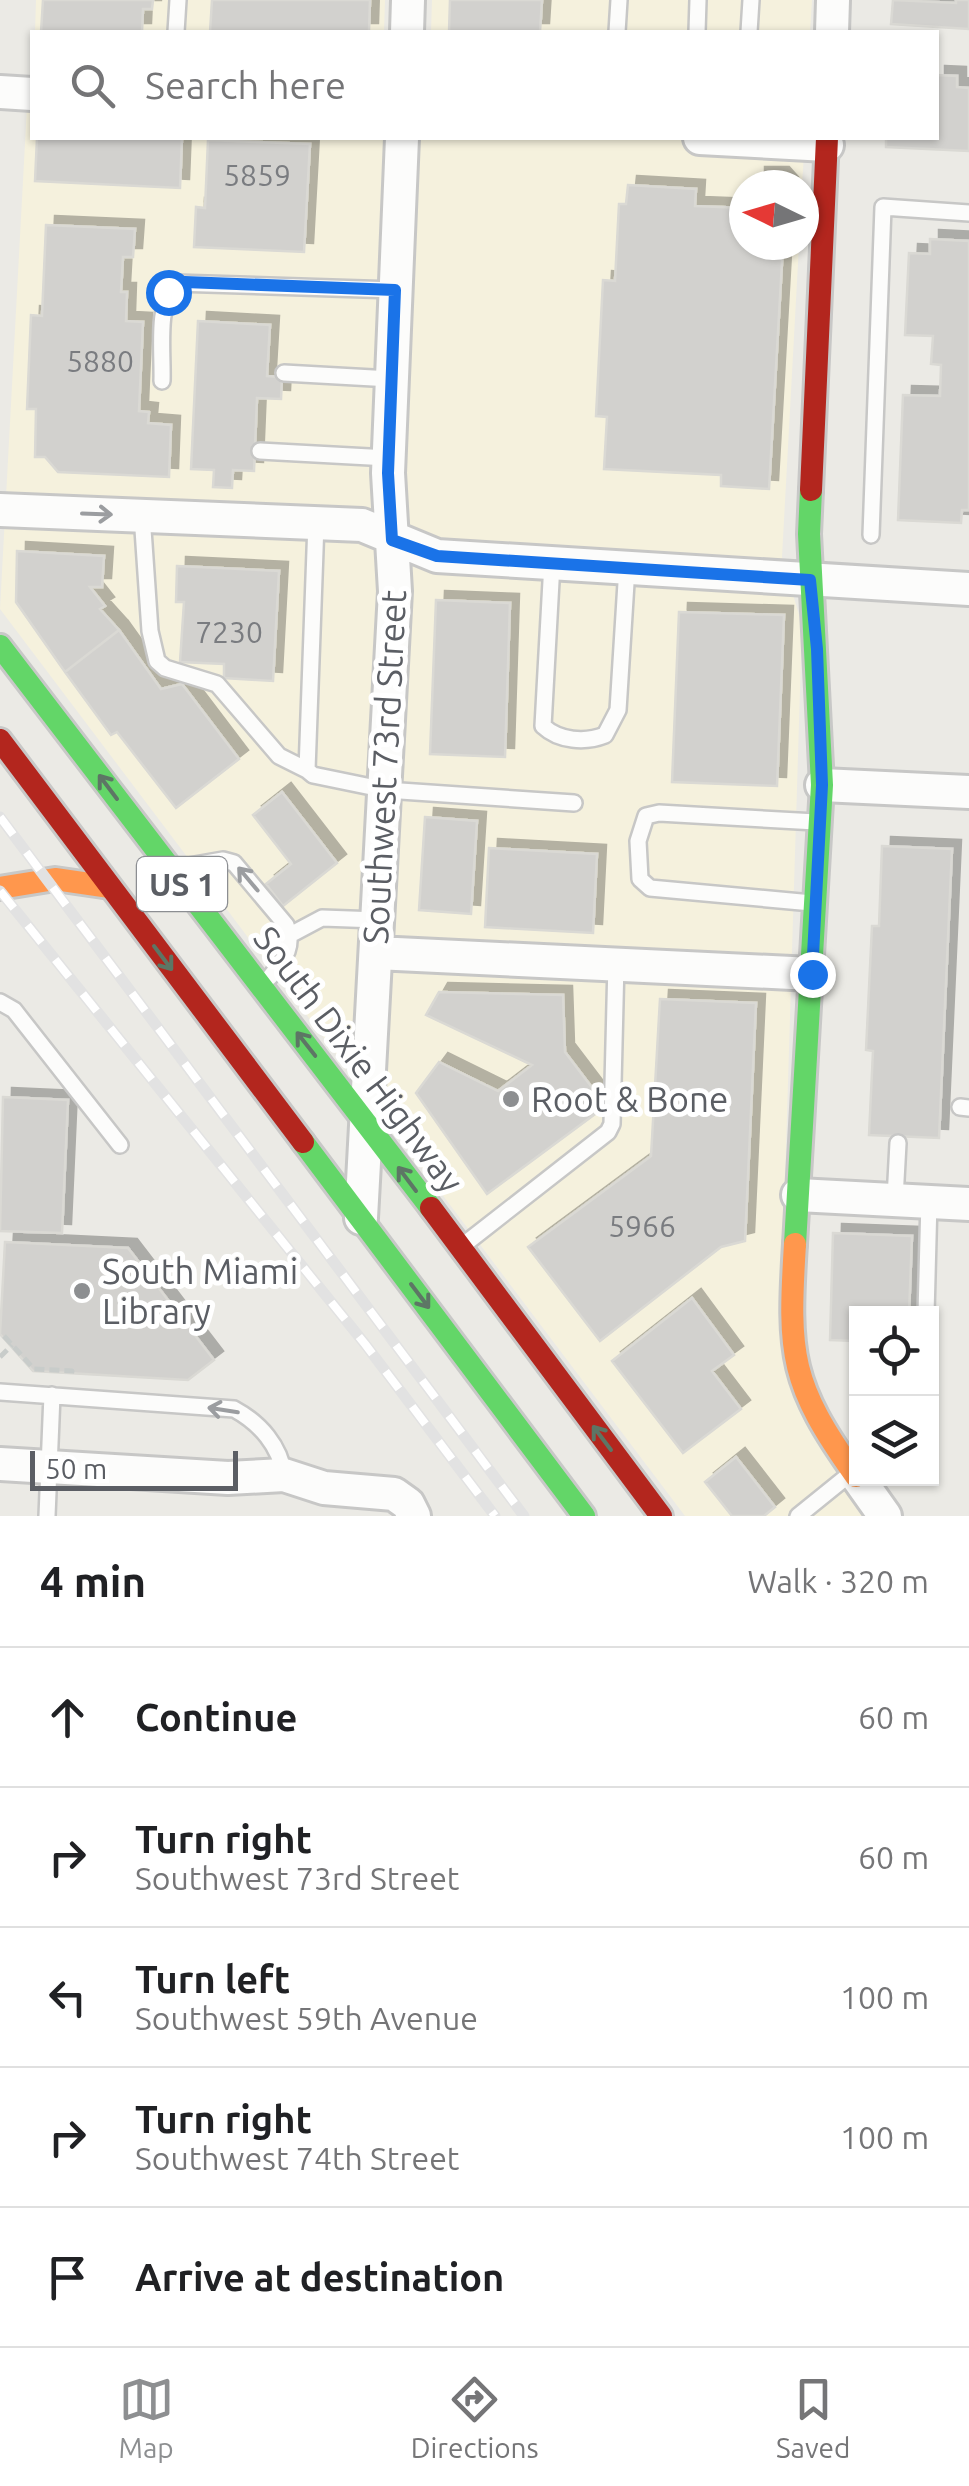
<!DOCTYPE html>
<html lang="en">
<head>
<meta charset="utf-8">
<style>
	:root { --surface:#fff; --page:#f2f2f2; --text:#202124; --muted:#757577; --line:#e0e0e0; --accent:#8d8f91 }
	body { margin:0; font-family:Ubuntu,sans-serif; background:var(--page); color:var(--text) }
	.controls { position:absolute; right:30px; bottom:30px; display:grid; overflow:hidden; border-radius:0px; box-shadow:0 2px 8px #0004 }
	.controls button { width:90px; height:90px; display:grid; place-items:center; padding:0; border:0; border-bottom:2px solid var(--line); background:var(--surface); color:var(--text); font:50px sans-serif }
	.compass { position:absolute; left:729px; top:170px; width:90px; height:90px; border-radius:50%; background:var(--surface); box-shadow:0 2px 8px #0004; rotate:275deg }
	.scale { position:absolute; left:30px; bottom:25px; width:208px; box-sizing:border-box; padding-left:10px; border:5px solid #5b5e64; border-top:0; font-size:28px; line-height:35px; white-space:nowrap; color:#5b5e64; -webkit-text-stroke:8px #fff; paint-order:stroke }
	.stop { position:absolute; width:30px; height:30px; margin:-22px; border:8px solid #1a73e8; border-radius:50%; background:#fff }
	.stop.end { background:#1a73e8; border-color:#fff; box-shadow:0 2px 10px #0008 }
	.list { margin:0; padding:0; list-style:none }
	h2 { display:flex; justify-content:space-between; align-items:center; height:130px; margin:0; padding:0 40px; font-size:42px }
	h2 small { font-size:32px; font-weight:400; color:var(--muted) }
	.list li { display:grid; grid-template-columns:65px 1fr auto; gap:30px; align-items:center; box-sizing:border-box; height:140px; padding:0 40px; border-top:2px solid var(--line) }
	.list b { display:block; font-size:38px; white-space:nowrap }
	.list p { margin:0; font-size:32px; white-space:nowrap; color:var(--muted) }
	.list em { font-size:32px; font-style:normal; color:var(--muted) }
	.icon { flex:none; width:55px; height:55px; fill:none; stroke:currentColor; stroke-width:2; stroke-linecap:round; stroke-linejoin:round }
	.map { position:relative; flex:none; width:969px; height:1516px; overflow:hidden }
	.search { position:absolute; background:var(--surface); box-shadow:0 2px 8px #0004; left:30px; right:30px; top:30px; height:110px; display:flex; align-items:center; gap:25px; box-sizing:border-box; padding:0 35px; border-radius:0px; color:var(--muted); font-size:38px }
	.sheet { height:830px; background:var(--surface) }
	nav { display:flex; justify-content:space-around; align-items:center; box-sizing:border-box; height:140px; border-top:2px solid var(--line); background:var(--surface); font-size:28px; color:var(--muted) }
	nav a { display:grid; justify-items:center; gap:5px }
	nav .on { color:var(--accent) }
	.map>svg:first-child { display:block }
</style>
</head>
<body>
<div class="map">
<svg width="969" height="1516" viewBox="0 0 969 1516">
	<defs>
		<filter id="shadow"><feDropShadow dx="9" dy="-9" stdDeviation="0" flood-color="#0004"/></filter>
	</defs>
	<rect width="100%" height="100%" fill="#ebeae5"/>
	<path fill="#f5f1dd" d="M36,0h349l-1,32h-349z
		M432,0h380l-2,32h-379z
		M27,106h5v32h773l-3,47h-58v60h55l-17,312 20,68 -22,719 96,172h-191l-685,-907z"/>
	<path fill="#d2d1ce" stroke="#dad9d4" stroke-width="2.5" filter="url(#shadow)" d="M43,0h110l-1,9h-9l-1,23h-101z
		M212,0h158l-1,32h-159z
		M450,0h92l-2,32h-91z
		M893,0l63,3v-3h13v29l-78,-5z
		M936,75l21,1v11l12,1v63l-83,-4v-9h50z
		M37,138h145l-2,50 -145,-7z
		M208,140l102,4 -6,108 -110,-5 2,-40 9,1z
		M756,176h24l8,9h-32z
		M628,185l68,4 -1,17 49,2v37h39l-14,244 -48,-3v-11l-117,-6 3,-52 -11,-1 7,-136 12,1 4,-77h7z
		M46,225l89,4 -2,28h-10l-2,35h6l-1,29 17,1 -4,89 10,1 -1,11 23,2 -2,52 -111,-5 -13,-15h-10l1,-48h-9l4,-94 11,1z
		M930,239l39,2v269h-7l-1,13 -63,-3 5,-125 37,1 1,-31 -10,-1 2,-28 -28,-1 4,-82 21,1z
		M198,321l72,4 -3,51 15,1 -1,22 -24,-1 -3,73 -21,-1 -1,18 -19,-1 1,-17 -23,-1z
		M17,551l87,5 -2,31h-12l15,19 -5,3 19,21 -54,42 -49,-70z
		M177,566l102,5 -6,110 -49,-3v-14l-44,-2 4,-60h-8z
		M436,600l74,3 -5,154 -75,-3z
		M679,612l105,3 -7,171 -105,-4z
		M119,630l42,59 21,-5 57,75 -63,49 -59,-76 -6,3 -46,-63z
		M282,792l55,71 -54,43 -17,-22 25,-20 -38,-49z
		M425,817l52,4 -6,93 -52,-4z
		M882,846l70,3 -13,289 -70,-3 4,-84 -7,-1 6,-124h7z
		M489,848l108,6 -4,79 -108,-6z
		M439,992l124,3 2,57 41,54 -119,88 -71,-101 23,-31 59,29 34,-26 -106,-50z
		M660,999l96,4 -11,238 -24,6 -121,94 -72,-94 123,-91z
		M3,1097l65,3 -6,133 -62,-2z
		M833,1233l79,3 -3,78h-53v27l-26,-1z
		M5,1242l123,6 86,112 -26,20 -155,-9 -33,-37z
		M692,1298l42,57 -22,16 29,38 -58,44 -71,-92z
		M736,1457l39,50 -11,9h-32l-27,-34z"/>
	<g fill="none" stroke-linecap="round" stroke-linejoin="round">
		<g stroke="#c7c7c6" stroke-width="20">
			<path id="lane" d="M176,32l2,-32
				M617,32l2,-32
				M697,32l1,-32
				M749,32l2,-32
				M284,373l107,6
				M162,381c1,-29 -6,-74 13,-98l220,7
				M260,451l128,7
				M142,515l8,116 7,30 8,7 52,16 62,72 28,14
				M316,523l-9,247 6,5 73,15 188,13
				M871,535l12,-328 86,6
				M552,563l-9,163c16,15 42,17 62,9l13,-25 9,-143
				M183,867l40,-7 11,3 52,62c9,23 -3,35 -16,52
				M812,903l-162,-15 -10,-9 -2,-38 8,-25 13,-3 157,9
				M290,935l32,-17 56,2
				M0,1002l14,8 106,135
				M960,1107l9,1
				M895,1199l3,-56
				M466,1243l142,-111 4,-8 4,-161
				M926,1314l3,-113
				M0,1392l234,17c26,14 46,37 50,66
				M47,1516l5,-121
				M798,1516l52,-42"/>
		</g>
		<g stroke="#c7c7c6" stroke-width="38">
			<path id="street" d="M407,32l1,-32
				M832,32l1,-32
				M0,92l32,2
				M700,138l127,7
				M0,510l362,15 75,31 532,33
				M822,785l147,7
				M376,953l436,21
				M798,1195l171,9
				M361,1218l34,-627 -7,-118 14,-335
				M0,1464l228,14 56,-3 40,13 70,6 14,10 6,12
				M858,1478l27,38"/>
		</g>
		<g stroke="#c8c8c7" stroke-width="28">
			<path id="fast" d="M0,646l431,562
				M303,1142l281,374
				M795,1244l27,-459 -13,-251 2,-44"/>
		</g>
		<g stroke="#c8c8c7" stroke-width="28">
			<path id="slow" d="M0,888l55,-9 55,8
				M795,1244c-7,111 -5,140 61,232"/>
		</g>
		<g stroke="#c8c8c7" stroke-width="28">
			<path id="jam" d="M811,490l16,-352
				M0,740l303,402
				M431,1208l230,308"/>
		</g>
		<path stroke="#c8ccca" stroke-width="5" stroke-dasharray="10 5" stroke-linecap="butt" d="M4,1336l30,33 38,2 -1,5
			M0,1357l12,-12"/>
		<use href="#lane" stroke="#fcfcfb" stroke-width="15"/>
		<use href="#street" stroke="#fcfcfb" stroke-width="32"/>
		<use href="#fast" stroke="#63d668" stroke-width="22"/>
		<use href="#slow" stroke="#ff974d" stroke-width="22"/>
		<use href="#jam" stroke="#b3261e" stroke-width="22"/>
		<g stroke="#e2e2e2" stroke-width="11">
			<path id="rail" d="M0,817l524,699
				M0,891l365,453 130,172"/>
		</g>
		<use href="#rail" stroke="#fff" stroke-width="8" stroke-dasharray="22" stroke-linecap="butt"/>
	</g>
	<defs><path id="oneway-shaft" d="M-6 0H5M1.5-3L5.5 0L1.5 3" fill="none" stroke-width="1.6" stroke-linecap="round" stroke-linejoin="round" transform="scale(2.5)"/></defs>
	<g stroke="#9b9da0">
		<use href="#oneway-shaft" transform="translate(97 514) rotate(2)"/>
		<use href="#oneway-shaft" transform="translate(248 879) rotate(-130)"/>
		<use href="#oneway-shaft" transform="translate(223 1410) rotate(-171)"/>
	</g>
	<g stroke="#5d7665">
		<use href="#oneway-shaft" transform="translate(108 787) rotate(-127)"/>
		<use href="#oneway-shaft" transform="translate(163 958) rotate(53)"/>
		<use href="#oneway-shaft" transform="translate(306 1044) rotate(-128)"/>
		<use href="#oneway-shaft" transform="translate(407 1179) rotate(-127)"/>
		<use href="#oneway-shaft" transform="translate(420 1296) rotate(53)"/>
		<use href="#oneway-shaft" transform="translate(602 1438) rotate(-127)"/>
	</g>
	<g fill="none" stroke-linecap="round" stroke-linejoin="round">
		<path stroke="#1a73e8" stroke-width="12" d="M168,292l7,-9 10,-1 210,8 -7,183 4,67 45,16 373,24 7,69 5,136 -10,189"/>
	</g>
	<g fill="#8d8f91" stroke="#fff" stroke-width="4">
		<circle cx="511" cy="1099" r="10"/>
		<circle cx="82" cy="1291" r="10"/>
	</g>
	<g text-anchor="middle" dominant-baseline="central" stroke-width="10" stroke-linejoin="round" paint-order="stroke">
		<g font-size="30" fill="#7a7c80">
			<text x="257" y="175">5859</text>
			<text x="100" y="361">5880</text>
			<text x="229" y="632">7230</text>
			<text x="642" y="1226">5966</text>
		</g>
		<rect fill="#fff" stroke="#8c8e92" stroke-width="2.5" x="137" y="857" width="90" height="54" rx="8"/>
		<g font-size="32" font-weight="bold" fill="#5b5e64">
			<text x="182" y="884">US 1</text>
		</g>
		<g font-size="35" fill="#5b5e64" stroke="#fff">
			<text transform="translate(384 767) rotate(-87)">Southwest 73rd Street</text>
			<text transform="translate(359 1059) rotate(53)">South Dixie Highway</text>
		</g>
		<g font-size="35" fill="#5b5e64" stroke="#fff" text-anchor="start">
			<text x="531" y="1099">Root &amp; Bone</text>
			<text x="102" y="1271">South Miami<tspan x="102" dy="40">Library</tspan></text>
		</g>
	</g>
</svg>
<div class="controls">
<button><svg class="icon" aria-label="locate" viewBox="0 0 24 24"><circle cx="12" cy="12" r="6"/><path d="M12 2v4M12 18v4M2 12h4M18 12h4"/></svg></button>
<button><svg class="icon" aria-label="layers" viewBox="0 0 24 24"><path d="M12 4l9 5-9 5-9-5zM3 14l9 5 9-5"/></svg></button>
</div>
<svg class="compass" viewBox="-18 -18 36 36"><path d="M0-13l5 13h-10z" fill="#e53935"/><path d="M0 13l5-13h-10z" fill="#757577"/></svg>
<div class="scale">50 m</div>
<div class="stop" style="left:168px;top:292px"></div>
<div class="stop end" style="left:812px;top:974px"></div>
<div class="search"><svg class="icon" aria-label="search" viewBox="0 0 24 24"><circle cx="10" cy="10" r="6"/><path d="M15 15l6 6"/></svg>Search here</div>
</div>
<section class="sheet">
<h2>4 min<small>Walk · 320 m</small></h2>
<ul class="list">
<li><svg class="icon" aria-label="ahead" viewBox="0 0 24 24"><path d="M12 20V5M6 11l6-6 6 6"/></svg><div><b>Continue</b></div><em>60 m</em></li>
<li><svg class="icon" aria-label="right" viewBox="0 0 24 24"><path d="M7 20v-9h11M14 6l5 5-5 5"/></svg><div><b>Turn right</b><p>Southwest 73rd Street</p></div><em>60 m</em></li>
<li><svg class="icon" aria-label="left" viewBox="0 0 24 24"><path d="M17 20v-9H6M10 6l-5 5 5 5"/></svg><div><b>Turn left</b><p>Southwest 59th Avenue</p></div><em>100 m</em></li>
<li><svg class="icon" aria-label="right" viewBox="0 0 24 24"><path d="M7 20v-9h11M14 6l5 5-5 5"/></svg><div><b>Turn right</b><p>Southwest 74th Street</p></div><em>100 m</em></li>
<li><svg class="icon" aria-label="arrive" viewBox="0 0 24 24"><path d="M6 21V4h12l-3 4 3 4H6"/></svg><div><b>Arrive at destination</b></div></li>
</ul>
</section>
<nav>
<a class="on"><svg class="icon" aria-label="map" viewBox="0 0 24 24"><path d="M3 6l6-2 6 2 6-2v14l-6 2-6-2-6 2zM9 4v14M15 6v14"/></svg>Map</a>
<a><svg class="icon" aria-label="directions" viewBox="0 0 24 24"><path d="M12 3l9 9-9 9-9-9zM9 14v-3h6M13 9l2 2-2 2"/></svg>Directions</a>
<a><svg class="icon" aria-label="saved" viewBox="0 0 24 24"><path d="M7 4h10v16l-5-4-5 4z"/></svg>Saved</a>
</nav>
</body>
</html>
